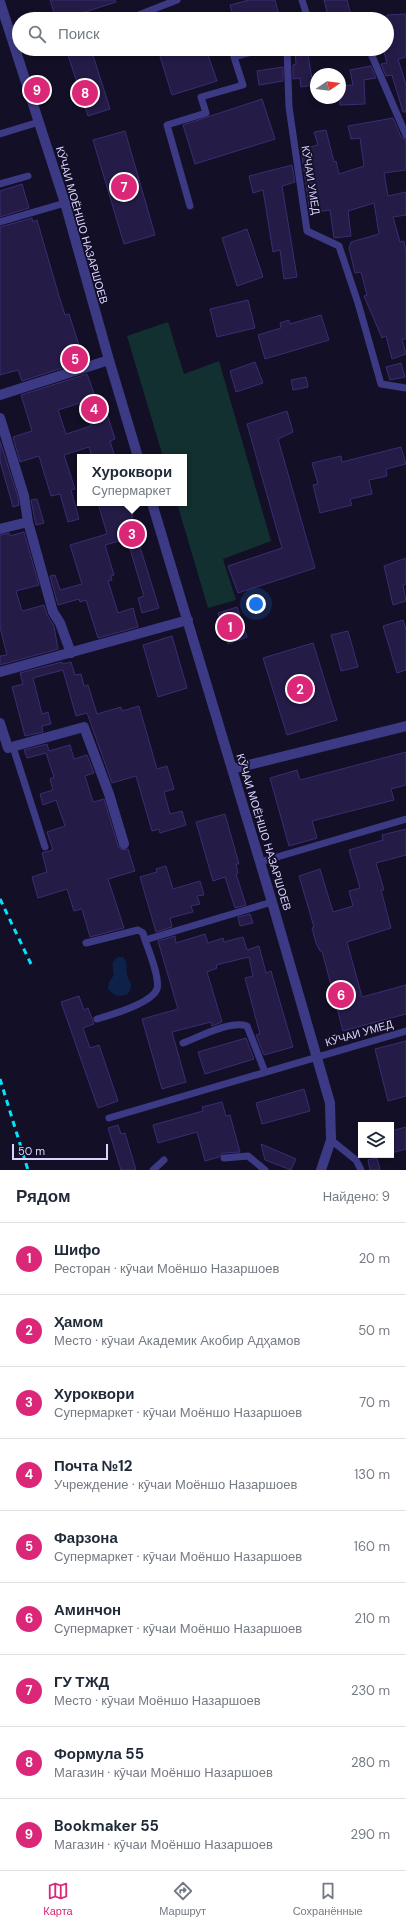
<!DOCTYPE html>
<html lang="ru">
<head>
<meta charset="utf-8">
<style>
	:root { --surface:#fff; --page:#f2f2f3; --text:#1f2937; --muted:#747a83; --line:#e0e1e3; --accent:#db2777 }
	body { margin:0; font-family:"DM Sans",sans-serif; background:var(--page); color:var(--text) }
	.controls { position:absolute; right:12px; bottom:12px; display:grid; overflow:hidden; border-radius:0px; box-shadow:0 2px 6px #0003 }
	.controls button { width:36px; height:36px; display:grid; place-items:center; padding:0; border:0; border-bottom:1px solid var(--line); background:var(--surface); color:var(--text); font:20px sans-serif }
	.compass { position:absolute; left:310px; top:68px; width:36px; height:36px; border-radius:50%; background:var(--surface); box-shadow:0 2px 6px #0003; rotate:77deg }
	.scale { position:absolute; left:12px; bottom:10px; width:96px; box-sizing:border-box; padding-left:4px; border:2px solid #d9d4ff; border-top:0; font-size:11px; line-height:14px; white-space:nowrap; color:#d9d4ff; -webkit-text-stroke:3px #130f26; paint-order:stroke }
	.you { position:absolute; left:256px; top:604px; width:14px; height:14px; margin:-10px; border:3px solid #fff; border-radius:50%; background:#1a73e8; box-shadow:0 0 0 6px #1a73e833 }
	.badge { display:grid; place-items:center; width:26px; height:26px; border-radius:50%; background:var(--accent); color:#fff; font-size:13px; font-weight:700 }
	.pin { position:absolute; translate:-50% -50%; border:2px solid #fff; box-shadow:0 1px 4px #0006 }
	.popup { position:absolute; left:77px; top:454px; width:110px; height:52px; box-sizing:border-box; display:grid; place-content:center; border-radius:0px; background:var(--surface); filter:drop-shadow(0 1px 3px #0005); font-size:13px; white-space:nowrap; color:var(--muted) }
	.popup b { font-size:15px; color:var(--text) }
	.popup::after { content:''; position:absolute; left:50%; top:100%; margin-left:-8px; border:8px solid transparent; border-top-color:var(--surface) }
	.list { margin:0; padding:0; list-style:none }
	h2 { display:flex; justify-content:space-between; align-items:center; height:52px; margin:0; padding:0 16px; font-size:17px }
	h2 small { font-size:13px; font-weight:400; color:var(--muted) }
	.list li { display:grid; grid-template-columns:26px 1fr auto; gap:12px; align-items:center; box-sizing:border-box; height:72px; padding:0 16px; border-top:1px solid var(--line) }
	.list b { display:block; font-size:15px; white-space:nowrap }
	.list p { margin:0; font-size:13px; white-space:nowrap; color:var(--muted) }
	.list em { font-size:13px; font-style:normal; color:var(--muted) }
	.icon { flex:none; width:22px; height:22px; fill:none; stroke:currentColor; stroke-width:2; stroke-linecap:round; stroke-linejoin:round }
	.map { position:relative; flex:none; width:406px; height:1170px; overflow:hidden }
	.search { position:absolute; background:var(--surface); box-shadow:0 2px 6px #0003; left:12px; right:12px; top:12px; height:44px; display:flex; align-items:center; gap:10px; box-sizing:border-box; padding:0 14px; border-radius:22px; color:var(--muted); font-size:15px }
	.sheet { height:700px; background:var(--surface) }
	nav { display:flex; justify-content:space-around; align-items:center; box-sizing:border-box; height:56px; border-top:1px solid var(--line); background:var(--surface); font-size:11px; color:var(--muted) }
	nav a { display:grid; justify-items:center; gap:2px }
	nav .on { color:var(--accent) }
	.map>svg:first-child { display:block }
</style>
</head>
<body>
<div class="map">
<svg width="406" height="1170" viewBox="0 0 406 1170">
	<rect width="100%" height="100%" fill="#130f26"/>
	<path fill="#12302f" d="M168,322l16,52 35,-13 52,180 -48,18 13,41 -28,8 -31,-105h7v-46h-21l-36,-121z"/>
	<path fill="#0c2248" d="M118,957h5l3,4c1,5 0,9 1,13 2,10 8,8 1,20 -9,4 -13,2 -20,-5l1,-7 5,-7c-1,-8 -4,-13 4,-18z"/>
	<path fill="#241b47" stroke="#3b2d73" fill-rule="evenodd" d="M50,0h65l1,2 -37,12 2,5h-25z
		M249,0h26l5,19h-46l-4,-14z
		M324,0h23l4,15 -22,4z
		M406,14v43l-8,2 8,26v27h-3l-11,-37 -6,1 -5,-12 6,-1 -4,-14h4v-34z
		M66,49h25l19,60 -22,7z
		M171,49h35l11,32 -45,14 -13,-42z
		M295,49h12l6,36 -12,2 -1,-9 -7,1v-14l3,-1z
		M371,66l5,12 -12,2 1,24 -25,1v-19l13,-1 -3,-15z
		M283,67v14l-24,4 -2,-14z
		M262,99l13,40 -80,25 -12,-39z
		M393,118l8,19 5,3v30l-22,3 4,23 18,-4v23l-13,2 7,25 4,-1 2,11v87h-4l4,15 -14,5 -6,-23 -4,2 -18,-42 3,-1 -6,-23 -6,1 -6,-25 2,-6 28,-8 -5,-31 -26,8 3,25 -17,2 -4,-28 -20,3 -9,-64 17,-4 -4,-13 12,-2 8,32 2,-1 3,13 25,-8 -4,-28 -9,1 -3,-13z
		M125,131l30,104 -31,9 -31,-104z
		M292,165l3,17 -13,4 15,91 -13,2 -4,-29 -7,2 -10,-62 -10,3 -4,-17z
		M22,184l7,24 -29,9v-26z
		M32,218l1,4 4,-2 22,76 6,19 4,-1 15,47 -62,20 -4,-11 -18,5v-148z
		M247,229l16,48 -26,9 -15,-48z
		M248,300l7,28 -38,9 -7,-28z
		M321,315l8,25 -64,19 -7,-24 23,-7 -1,-5 9,-3 1,4z
		M255,362l8,21 -27,9 -6,-21z
		M401,363l4,14 -15,3 -4,-13z
		M87,374l15,42 5,-2 8,25 -5,2 5,16h-23l-3,-10 -25,8 11,34 -4,1 8,29 -11,3 -8,-28 -9,2 -12,-40 -19,6 -7,-25 19,-6 -11,-36zM83,402l8,24 -25,8 -8,-24z
		M306,377l2,10 -15,3 -2,-10z
		M287,411l6,21 -15,7 37,129 -77,25 -10,-27 54,-18 -35,-124z
		M0,441l18,56 1,8 -6,2 -13,-46z
		M401,447l5,17 -20,5 1,7 -18,4 3,14 -22,5 2,6 -32,8 -7,-28 5,-1 -6,-21 29,-7 1,6z
		M37,499l7,24 -8,2 -5,-25z
		M98,503h31l4,14 -2,1 28,90 -17,5 -4,-15 6,-2 -17,-57 -22,6 9,30 -3,1 1,4 -4,1 10,32 15,-5 5,19 -40,11 -12,-38 -6,2 -1,-3 -21,6 -8,-29 5,-1 5,15 22,-6 -12,-39 37,-11z
		M24,532l15,53 -23,6 6,20 22,-6 3,10 7,11 4,23 -58,16v-9l7,-1 -7,-28v-92l9,-2 1,3z
		M406,558v26l-3,1 3,16 -13,4 -9,-39z
		M237,607l10,30 -19,7 -10,-31z
		M403,620l3,9v41l-9,3 -14,-47z
		M348,631l10,36 -17,4 -10,-36z
		M172,636l15,52 -29,9 -15,-52z
		M313,643l24,77 -50,15 -24,-77z
		M62,662l1,2 8,-2 4,13 6,-1 3,12 4,-1 9,29 24,-7 1,4 17,-5 18,63 10,-3 7,23 -10,3 6,22 12,-3 4,14 -26,8 -1,-4 -7,2 -16,-55 -24,7 -25,-70 -11,3 -13,-46 -30,8 9,36 6,-2 3,12 -9,2 1,6 -18,4 -13,-49 11,-3 -3,-11z
		M47,744l2,7 21,-6 4,14 13,-4 7,18 -9,3 8,26 11,-3 14,47 4,4 6,-1 7,22 -27,8 16,49 -34,9 -8,-28 -8,2 -7,-22 -29,9 -6,-21 15,-5 -5,-19 11,-3 -6,-18 18,-6 -9,-26 -13,5 -3,-11 13,-4 -3,-11 4,-2 -8,-24 -19,5 -3,-8z
		M406,752v33l-15,4 3,11 -82,21 5,17 -28,8 -19,-68 27,-8 3,10z
		M225,814l14,50h-3l2,9 -2,1 10,31 -11,3 -10,-31 -12,4 -17,-59z
		M406,829v26l-30,8 8,27h-3l10,38 -44,14 15,55 44,-12v29l-63,17 -21,-80h-2l-4,-8 -4,-15 2,-1 -15,-51 21,-7 13,43 20,-6 -4,-15 11,-3 -11,-38 34,-10 -1,-5z
		M166,866l7,23 27,-8 4,14 -7,1 3,8 -9,2 2,6 -23,6 2,9 -16,5 -16,-55 17,-5 -1,-3z
		M250,914l3,9 -13,3 -2,-9z
		M205,934l3,9 15,-5 1,4 19,-5 4,13 12,-4 7,27 5,-2 22,76 -29,8 -8,-20 4,-1 -15,-56 8,-2 -4,-19 -33,8 1,3 -10,4 15,50 -10,4 -1,-4 -39,10 14,50 -24,7 -20,-70 36,-10 -20,-68 17,-5 1,7z
		M79,996l5,14 4,-2 6,16 -11,4 7,20 9,-3 19,56 -20,7 -37,-106z
		M246,1038l8,21 -49,15 -7,-22z
		M406,1041v55l-18,5 -13,-52z
		M304,1089l6,22 -48,13 -6,-21z
		M222,1102l4,14 4,-1 10,37 -17,1 -4,4 -14,4 -8,-29 -39,11 -5,-18 50,-14 -1,-4z
		M118,1125l3,9 4,-1 11,37h-15l-13,-42z
		M406,1127v22l-15,4v-22z
		M261,1144l35,15 -5,11 -26,-10z
		M377,1158l3,12h-10l-2,-10z"/>
	<g fill="none" stroke-linecap="round" stroke-linejoin="round">
		<path stroke="#3d3a85" stroke-width="7" d="M302,0l6,19
			M136,16l41,-16
			M287,49l2,58 18,124 32,15 19,57 23,81 25,4
			M369,49l37,86
			M0,134l39,-12
			M0,184l28,-8
			M190,206l-23,-81 39,-12 -5,-16 42,-12 -9,-28 29,-8
			M0,222l65,-19
			M13,747l32,100
			M260,862l146,-43
			M86,943l52,-13 5,3 2,7
			M97,1019c14,-4 55,-16 60,-30 3,-11 -8,-38 -12,-49l127,-38
			M183,1043c16,-6 47,-23 64,-17l18,46
			M109,1118l297,-87
			M331,1140l25,20 5,10
			M224,1158l24,-2 17,14
			M153,1170l11,-10"/>
		<path stroke="#3d3a85" stroke-width="10" d="M0,2l65,201 44,157 29,97
			M0,395l109,-35
			M0,418l24,78 4,26
			M152,503l120,399 58,201 1,37 -10,30
			M0,529l28,-7 25,90 7,11 11,30
			M0,672l188,-52
			M0,723l8,25 76,-21 25,67 15,50
			M232,769l174,-43"/>
		<path stroke="#00e5ff" stroke-width="3" stroke-dasharray="6 5" stroke-linecap="butt" d="M0,899l31,65
			M0,1079l28,91"/>
	</g>
	<g text-anchor="middle" dominant-baseline="central" stroke-width="3.5" stroke-linejoin="round" paint-order="stroke">
		<g font-size="11" fill="#d9d4ff" stroke="#130f26">
			<text transform="translate(311 180) rotate(81)">КӮЧАИ УМЕД</text>
			<text transform="translate(82 225) rotate(74)">КӮЧАИ МОЁНШО НАЗАРШОЕВ</text>
			<text transform="translate(264 832) rotate(73)">КӮЧАИ МОЁНШО НАЗАРШОЕВ</text>
			<text transform="translate(359 1033) rotate(-16)">КӮЧАИ УМЕД</text>
		</g>
	</g>
</svg>
<div class="controls">
<button><svg class="icon" aria-label="layers" viewBox="0 0 24 24"><path d="M12 4l9 5-9 5-9-5zM3 14l9 5 9-5"/></svg></button>
</div>
<svg class="compass" viewBox="-18 -18 36 36"><path d="M0-13l5 13h-10z" fill="#e53935"/><path d="M0 13l5-13h-10z" fill="#747a83"/></svg>
<div class="scale">50 m</div>
<div class="you"></div>
<div class="pin badge" style="left:230px;top:627px">1</div>
<div class="pin badge" style="left:300px;top:689px">2</div>
<div class="pin badge" style="left:132px;top:534px">3</div>
<div class="popup"><b>Хуроквори</b>Супермаркет</div>
<div class="pin badge" style="left:94px;top:409px">4</div>
<div class="pin badge" style="left:75px;top:359px">5</div>
<div class="pin badge" style="left:341px;top:995px">6</div>
<div class="pin badge" style="left:124px;top:187px">7</div>
<div class="pin badge" style="left:85px;top:93px">8</div>
<div class="pin badge" style="left:37px;top:90px">9</div>
<div class="search"><svg class="icon" aria-label="search" viewBox="0 0 24 24"><circle cx="10" cy="10" r="6"/><path d="M15 15l6 6"/></svg>Поиск</div>
</div>
<section class="sheet">
<h2>Рядом<small>Найдено: 9</small></h2>
<ul class="list">
<li><span class="badge">1</span><div><b>Шифо</b><p>Ресторан · кӯчаи Моёншо Назаршоев</p></div><em>20 m</em></li>
<li><span class="badge">2</span><div><b>Ҳамом</b><p>Место · кӯчаи Академик Акобир Адҳамов</p></div><em>50 m</em></li>
<li><span class="badge">3</span><div><b>Хуроквори</b><p>Супермаркет · кӯчаи Моёншо Назаршоев</p></div><em>70 m</em></li>
<li><span class="badge">4</span><div><b>Почта №12</b><p>Учреждение · кӯчаи Моёншо Назаршоев</p></div><em>130 m</em></li>
<li><span class="badge">5</span><div><b>Фарзона</b><p>Супермаркет · кӯчаи Моёншо Назаршоев</p></div><em>160 m</em></li>
<li><span class="badge">6</span><div><b>Аминчон</b><p>Супермаркет · кӯчаи Моёншо Назаршоев</p></div><em>210 m</em></li>
<li><span class="badge">7</span><div><b>ГУ ТЖД</b><p>Место · кӯчаи Моёншо Назаршоев</p></div><em>230 m</em></li>
<li><span class="badge">8</span><div><b>Формула 55</b><p>Магазин · кӯчаи Моёншо Назаршоев</p></div><em>280 m</em></li>
<li><span class="badge">9</span><div><b>Bookmaker 55</b><p>Магазин · кӯчаи Моёншо Назаршоев</p></div><em>290 m</em></li>
</ul>
</section>
<nav>
<a class="on"><svg class="icon" aria-label="map" viewBox="0 0 24 24"><path d="M3 6l6-2 6 2 6-2v14l-6 2-6-2-6 2zM9 4v14M15 6v14"/></svg>Карта</a>
<a><svg class="icon" aria-label="directions" viewBox="0 0 24 24"><path d="M12 3l9 9-9 9-9-9zM9 14v-3h6M13 9l2 2-2 2"/></svg>Маршрут</a>
<a><svg class="icon" aria-label="saved" viewBox="0 0 24 24"><path d="M7 4h10v16l-5-4-5 4z"/></svg>Сохранённые</a>
</nav>
</body>
</html>
